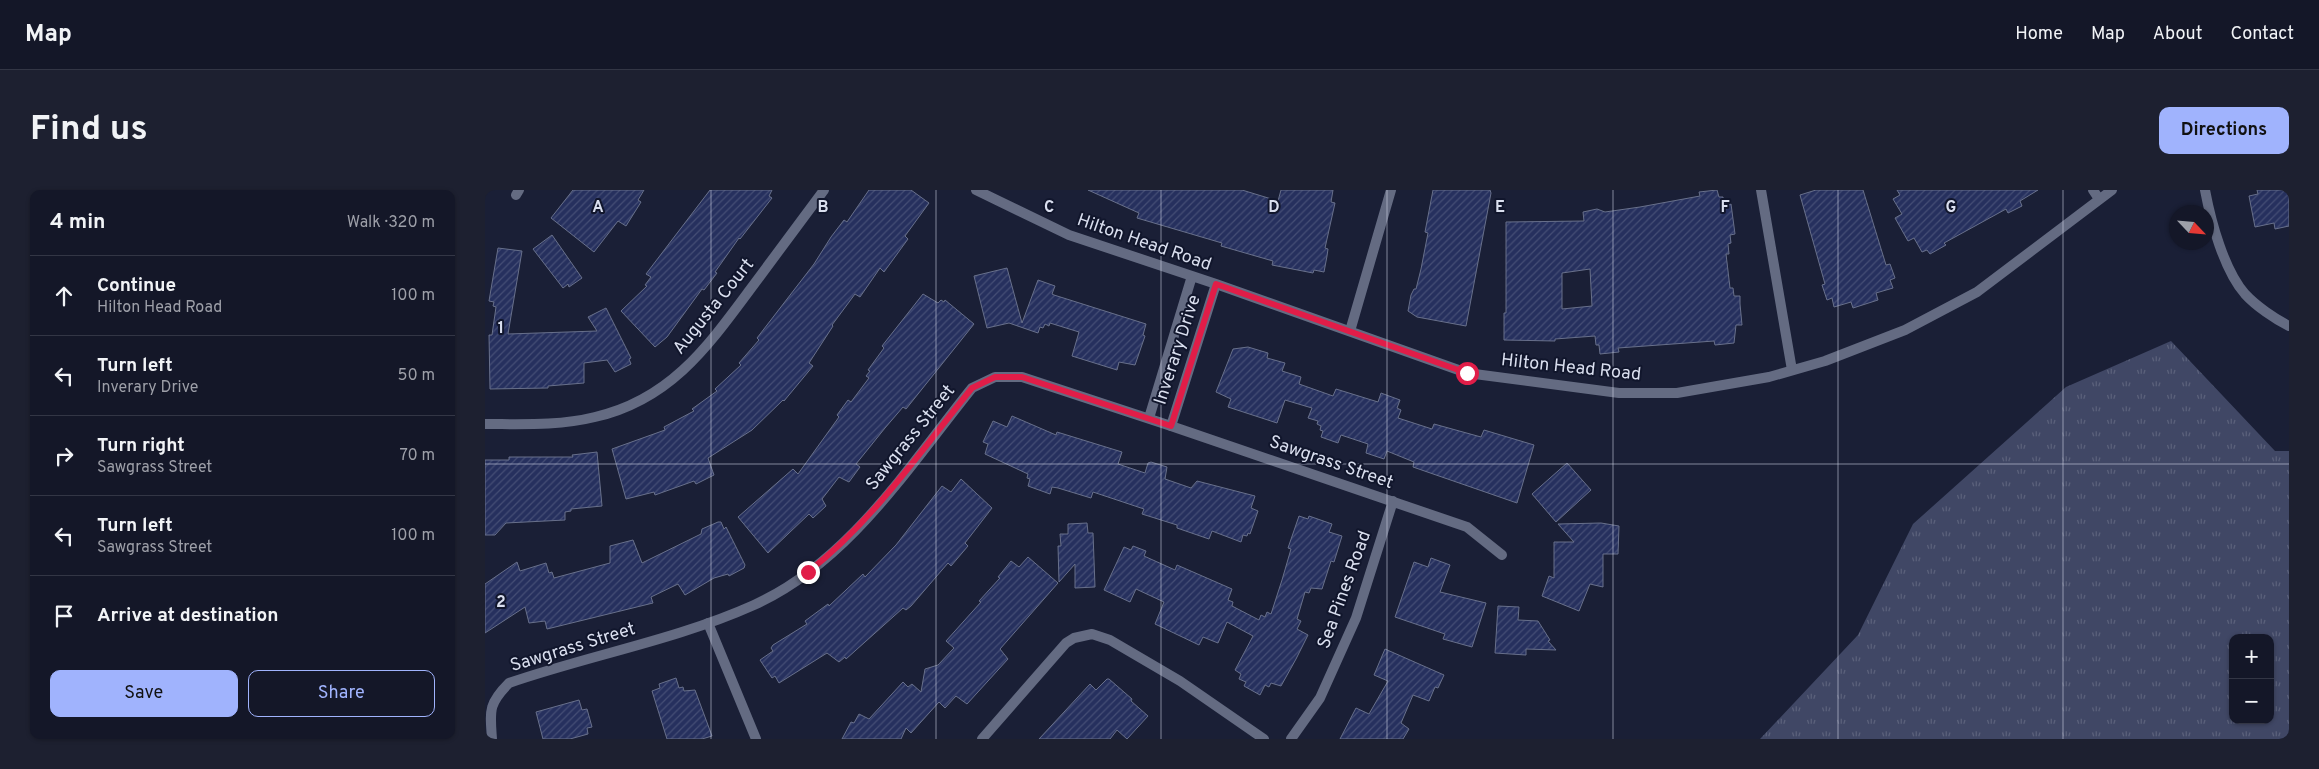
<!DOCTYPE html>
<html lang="en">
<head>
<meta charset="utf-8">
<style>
	:root { --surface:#141728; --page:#1d2030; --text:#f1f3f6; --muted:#9d9fa8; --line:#333645; --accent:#a0b3fd }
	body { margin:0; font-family:Overpass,sans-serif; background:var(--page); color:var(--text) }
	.controls { position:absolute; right:15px; bottom:15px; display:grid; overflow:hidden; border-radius:10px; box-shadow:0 1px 4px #0004 }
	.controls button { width:45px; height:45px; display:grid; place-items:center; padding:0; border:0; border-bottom:1px solid var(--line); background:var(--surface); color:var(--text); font:25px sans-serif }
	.compass { position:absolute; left:1684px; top:15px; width:45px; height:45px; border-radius:50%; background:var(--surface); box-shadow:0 1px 4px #0004; rotate:116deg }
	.stop { position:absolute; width:15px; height:15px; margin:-11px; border:4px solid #e11d48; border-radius:50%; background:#fff }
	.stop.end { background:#e11d48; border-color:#fff; box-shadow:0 1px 5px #0008 }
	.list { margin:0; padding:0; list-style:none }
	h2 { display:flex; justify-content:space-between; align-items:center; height:65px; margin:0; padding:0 20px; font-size:21px }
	h2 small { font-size:16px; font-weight:400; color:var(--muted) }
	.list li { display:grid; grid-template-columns:32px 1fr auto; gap:15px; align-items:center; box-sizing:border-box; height:80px; padding:0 20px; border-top:1px solid var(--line) }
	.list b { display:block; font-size:19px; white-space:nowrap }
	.list p { margin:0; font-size:16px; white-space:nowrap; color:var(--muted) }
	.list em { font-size:16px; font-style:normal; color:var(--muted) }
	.actions { display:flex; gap:10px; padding:15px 20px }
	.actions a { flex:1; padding:11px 0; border:1px solid var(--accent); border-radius:10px; text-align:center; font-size:18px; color:var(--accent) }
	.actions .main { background:var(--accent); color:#111 }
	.icon { flex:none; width:28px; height:28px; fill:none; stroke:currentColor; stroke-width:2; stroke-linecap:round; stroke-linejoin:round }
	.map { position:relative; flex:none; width:1804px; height:549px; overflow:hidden; border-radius:10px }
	header { display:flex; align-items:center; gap:30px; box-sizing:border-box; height:70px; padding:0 25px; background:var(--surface); border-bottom:1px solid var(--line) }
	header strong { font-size:24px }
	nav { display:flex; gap:28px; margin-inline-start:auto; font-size:18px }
	.intro { display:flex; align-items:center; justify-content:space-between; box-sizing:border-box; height:120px; padding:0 30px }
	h1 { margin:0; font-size:35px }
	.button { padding:12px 22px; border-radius:10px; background:var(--accent); color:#111; font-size:18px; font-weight:700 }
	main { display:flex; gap:30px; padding:0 30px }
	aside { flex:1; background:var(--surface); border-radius:10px; box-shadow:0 1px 4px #0004 }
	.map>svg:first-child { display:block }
</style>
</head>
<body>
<header>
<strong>Map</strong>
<nav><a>Home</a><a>Map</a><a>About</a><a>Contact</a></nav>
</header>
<div class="intro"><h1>Find us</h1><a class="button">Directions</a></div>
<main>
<aside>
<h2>4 min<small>Walk · 320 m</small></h2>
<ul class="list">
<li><svg class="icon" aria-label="ahead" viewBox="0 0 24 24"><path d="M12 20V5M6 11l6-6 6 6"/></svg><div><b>Continue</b><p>Hilton Head Road</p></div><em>100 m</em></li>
<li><svg class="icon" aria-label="left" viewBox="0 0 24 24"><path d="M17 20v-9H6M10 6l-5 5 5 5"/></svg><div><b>Turn left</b><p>Inverary Drive</p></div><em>50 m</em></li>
<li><svg class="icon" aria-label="right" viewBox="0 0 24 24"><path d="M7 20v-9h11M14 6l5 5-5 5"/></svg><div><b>Turn right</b><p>Sawgrass Street</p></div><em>70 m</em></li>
<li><svg class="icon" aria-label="left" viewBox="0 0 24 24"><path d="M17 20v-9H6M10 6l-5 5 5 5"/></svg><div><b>Turn left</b><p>Sawgrass Street</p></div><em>100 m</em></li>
<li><svg class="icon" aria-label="arrive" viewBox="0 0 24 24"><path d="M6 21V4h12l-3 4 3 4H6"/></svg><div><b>Arrive at destination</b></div></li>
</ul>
<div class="actions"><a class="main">Save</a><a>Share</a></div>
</aside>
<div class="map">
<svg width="1804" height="549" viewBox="0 0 1804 549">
	<defs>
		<pattern id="grass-tufts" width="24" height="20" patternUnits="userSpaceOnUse" patternTransform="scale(1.25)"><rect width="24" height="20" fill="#404765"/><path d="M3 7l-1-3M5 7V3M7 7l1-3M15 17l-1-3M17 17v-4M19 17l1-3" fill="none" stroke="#5b617b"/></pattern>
		<pattern id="building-hatch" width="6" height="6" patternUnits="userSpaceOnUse" patternTransform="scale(1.25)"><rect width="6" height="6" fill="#26305e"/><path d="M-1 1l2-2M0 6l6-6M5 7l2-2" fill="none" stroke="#454e75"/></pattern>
	</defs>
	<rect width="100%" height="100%" fill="#1a1f36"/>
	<path fill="url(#grass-tufts)" fill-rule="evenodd" d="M1686,151l104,110h14v288h-529l98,-104 55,-111 153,-137zM1748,448h37v82h-37z"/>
	<path fill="url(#building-hatch)" stroke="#68708b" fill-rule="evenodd" d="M88,0h71l-6,10 3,2 -15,24 -8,-5 -24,31 -43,-34z
		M225,0h62l-3,6 3,2 -32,41 -1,-1 -24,34 2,1 -13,17 -2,-1 -35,48 -12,10 -34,-36 26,-25 -2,-1 6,-8 -5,-3z
		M384,0h42l18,13 -24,33 3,3 -24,33 -4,-4 -20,29 -5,-3 -23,31 1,1 -24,37 4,3 -29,35 -1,-1 -31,30 -44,28 6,17 -18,9 -2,-3 -39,14 -1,-3 -28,7 -14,-50 53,-19 -1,-3 30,-16 -2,-2 25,-18 -2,-2 26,-24 -2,-2 20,-23 -2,-2 57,-74 17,-27 13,-17 3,2z
		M603,0h154l36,11 3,-11h52l-2,12 4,1 -10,45 3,1 -1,7 -3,16 -10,-2 -1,3 -41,-8 1,-4 -52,-15 1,-3 -85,-25 2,-5z
		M948,0h57l1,3 -25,133 -49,-9 -9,-6 3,-16 3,-6h2l5,-20 7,-36 -3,-1z
		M1232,0l2,7h4l1,8 7,-1 4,30 -5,1 1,8 -3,1 1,10h-3l4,34h3l1,8h6v8l2,21h-6l-2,18 -19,2 -1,-4 -96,7 1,4 -19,2 -1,-9h-3l-1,-9 -40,3v2l-51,-1v-27h2v-91l78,-1 -1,-9 14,-3 8,3 35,-5 60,-11 -1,-4zM1105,79l2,37 -30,3v-36z
		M1331,0h47l23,75 4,-1 5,14 -5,2 3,8 -17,5 2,7 -25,8 -2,-6 -17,5 -2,-9 -5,2 -5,-15 3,-1 -25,-89z
		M1412,0h141l-18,11 2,5 -14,7 -2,-4 -62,34 2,2 -16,9 -3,-4 -5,2 -8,-14 -6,3 -13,-23 7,-4 -9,-15 7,-4z
		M1772,0h32v36l-14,3 -1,-6 -19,4 -6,-31 9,-2z
		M67,45l30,43 -13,9 -1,-3 -5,4 -30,-39z
		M13,58l24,3 -14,83 89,-3 -9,-14 18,-9 25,50 -2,1 2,5 -16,8 -8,-12 -23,3v20l-36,3v2l-58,1 -1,-54h3l4,-28 -3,-1 1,-4 -5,-1z
		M522,78l15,55 16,-43 17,6 -3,8 2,1 92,29 -3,11 2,1 -10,29 -16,-3 -2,8 -45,-14 7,-24 -29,-9 -1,3 -4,-2 -2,4 -3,-1 -2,6 -29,-10 -22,5 -13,-52z
		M438,104l15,9 3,-3 3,2 1,-2 29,24 -68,85 -3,-2 -18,21 -29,36 4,3 -11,15 -10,-5 -17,22 4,7 -13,12 -4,-4 -41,39 -30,-36 55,-48 5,5 41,-57 -2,-2 11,-15 3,2 18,-24 -3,-2 4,-5 -2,-1 16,-22 -2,-2z
		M763,157l20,6 -1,5 18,5 -3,8 19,6 -2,7 34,12 3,-7 42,13 3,-9 19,7 -3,8 4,2 -3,8 34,11 2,-5 47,13 3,-7 50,15 -17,58 -104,-36 1,-5 -27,-11 -3,8 -18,-6 2,-9 -27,-9 -3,8 -17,-6 2,-6 -3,-1 1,-4 -4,-2 1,-3 -10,-3 4,-10 -27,-8 -8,23 -49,-16 3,-8 -15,-7 17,-43z
		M527,226l44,19 1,-3 65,20 -4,12 27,9 3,-10 3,-1 16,5 -2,12 26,9 6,-7 58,15 -4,12 7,3 -8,23 -2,-1 -1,3 -4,-1 -2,7 -29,-11 -3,8 -32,-11v-3l-35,-11 2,-5 -51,-17 -2,6 -33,-10 -6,-1 -2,7 -22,-8 2,-7 -3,-1 1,-4 -43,-20 3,-10 -5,-2 10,-21 14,6z
		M112,262l5,54 -31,3v2l-6,1v8l-59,3 -11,12h-10v-75h24v-3h64l-1,-2z
		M1082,273l24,27 -35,32 -24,-28z
		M476,289l31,29 -27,35 3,3 -17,20 -3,-3 -37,43 -5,4 -3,-2 -57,51 -1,-2 -6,5 -12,-9 -48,30 -4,-7 -3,2 -12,-18 13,-9 -2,-3 2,-3 34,-21 -2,-3 23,-17 1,2 34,-32 2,3 31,-32 46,-59 9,6z
		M814,326l9,3 1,-3 23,8 -3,8 13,4 -8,26 -3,-1 -9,28 -11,-1 -2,5 -4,-1 -8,27 4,2 -4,8 11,6 -12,24 -15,27 -10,-3 -2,4 -4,-2 -5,10 -16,-9 2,-4 -7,-3 2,-5 -6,-4 18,-34 -26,-14 -9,21 -15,-6 -4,8 -44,-21 9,-22 -28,-13 -6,13 -26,-12 20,-43 7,3 2,-4 13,5 -2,5 31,14 2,-5 55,24 -4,11 5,2 -1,4 27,14 2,-5 4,2 2,-5 4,2 11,-34 9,-31 -3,-1z
		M233,332h3l3,7 2,-2 19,38 -1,3 -15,8 -1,-2 -14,4 -29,17 -7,-11 -27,13 2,6 -106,26 -2,-8 -16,2 -4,-16 -40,26v-49l32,-22 3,9 26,-8 3,10 3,-1 2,6 56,-15v-17l23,-6 9,23 59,-29 1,-5z
		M602,333l1,10h5l2,54 -20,1v-24l-16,18 -1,-36h3l-1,-12h8v-10z
		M1116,333l18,3 -1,28h-15v33l-13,-3 -11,27 -37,-15 7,-20 5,2v-36h20l-16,-18z
		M543,367l30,26 -58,66 8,10 -41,45 -11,-8 -11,12 -6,-6 -28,31 -5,-5 -5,11h-59l9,-17 3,1 5,-9 10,5 34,-37 5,5 4,-3 9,8 4,-23 13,-4 16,-17 -8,-7 35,-39 -2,-1 21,-23 -2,-1 13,-16 8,6z
		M946,368l19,7 -10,27 46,11 -14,44 -29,-8 2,-5 -50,-17 19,-55 14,5z
		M1013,416l21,1 -1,13 20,1 12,19 -2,1 8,9 -30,-1v6l-31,-2z
		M900,459l59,26 -6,13 -3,-1 -6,14 -16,-6 -12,28 8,6 -6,10h-63l16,-31 13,6 19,-33 -14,-6z
		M191,488l3,10 4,-1 1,4 11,-1 17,46 -10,3h-35l-15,-48 8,-3 -1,-4z
		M622,489h2l23,20 -1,2 17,15 -21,23 -10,-9 -7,9h-71l51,-55 6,6z
		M94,510l3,10 5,-1 5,18 -5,1 1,6 -18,5h-27l-7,-27z"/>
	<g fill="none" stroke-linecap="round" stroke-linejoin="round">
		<path stroke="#646b82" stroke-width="10" d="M1276,0l31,180
			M1608,0l6,9
			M1720,0c6,32 19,80 40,104 11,12 30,25 44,32
			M31,5l3,-5
			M865,141l41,-141
			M0,234c36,0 74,2 110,-7 74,-17 111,-68 154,-126 25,-34 50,-67 75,-101
			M686,236l296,101 35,28
			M223,433l48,116
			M497,549l84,-96 8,-5 18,-4 18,6 70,41 84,58
			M806,549l29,-41 36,-80 37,-117"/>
		<path stroke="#646b82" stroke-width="10" d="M491,0l93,45 147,49 251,89 152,20h58l92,-16 56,-16 80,-31 72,-38 135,-102
			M664,228l43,-142
			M7,549c-2,-28 -4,-35 17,-56 81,-28 167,-43 245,-78 95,-43 155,-139 218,-217l23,-11h27l149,49 45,-142"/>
	</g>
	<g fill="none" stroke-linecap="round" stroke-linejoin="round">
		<path stroke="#e11d48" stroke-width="6" d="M323,382c65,-51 112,-120 164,-184l23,-11h27l149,49 45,-142 251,89"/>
	</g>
	<path fill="none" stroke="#dadfef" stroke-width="1" stroke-opacity="0.55" d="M226,0v549M451,0v549M676,0v549M902,0v549M1128,0v549M1353,0v549M1578,0v549M0,274h1804"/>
	<g text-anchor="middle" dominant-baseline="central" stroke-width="4" stroke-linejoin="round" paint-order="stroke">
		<g font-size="18" fill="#dadfef" stroke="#11162c">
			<text transform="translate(659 53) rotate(19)">Hilton Head Road</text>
			<text transform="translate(229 117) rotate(-51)">Augusta Court</text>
			<text transform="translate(693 160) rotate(-72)">Inverary Drive</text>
			<text transform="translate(1086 178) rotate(6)">Hilton Head Road</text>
			<text transform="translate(426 248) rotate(-51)">Sawgrass Street</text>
			<text transform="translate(846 273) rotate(19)">Sawgrass Street</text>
			<text transform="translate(860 400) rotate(-70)">Sea Pines Road</text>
			<text transform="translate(88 458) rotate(-17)">Sawgrass Street</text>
		</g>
	</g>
	<g font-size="16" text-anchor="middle" font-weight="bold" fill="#dadfef" stroke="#11162c" stroke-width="4" stroke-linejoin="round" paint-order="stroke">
		<text x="113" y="22">A</text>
		<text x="338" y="22">B</text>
		<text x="564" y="22">C</text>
		<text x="789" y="22">D</text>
		<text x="1015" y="22">E</text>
		<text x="1240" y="22">F</text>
		<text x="1466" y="22">G</text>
		<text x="16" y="143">1</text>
		<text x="16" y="417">2</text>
	</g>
</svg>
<div class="controls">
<button>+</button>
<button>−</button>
</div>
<svg class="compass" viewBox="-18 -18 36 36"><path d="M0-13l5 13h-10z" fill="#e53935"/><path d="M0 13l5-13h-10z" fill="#9d9fa8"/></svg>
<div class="stop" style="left:982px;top:183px"></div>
<div class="stop end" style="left:323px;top:382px"></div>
</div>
</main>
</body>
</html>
